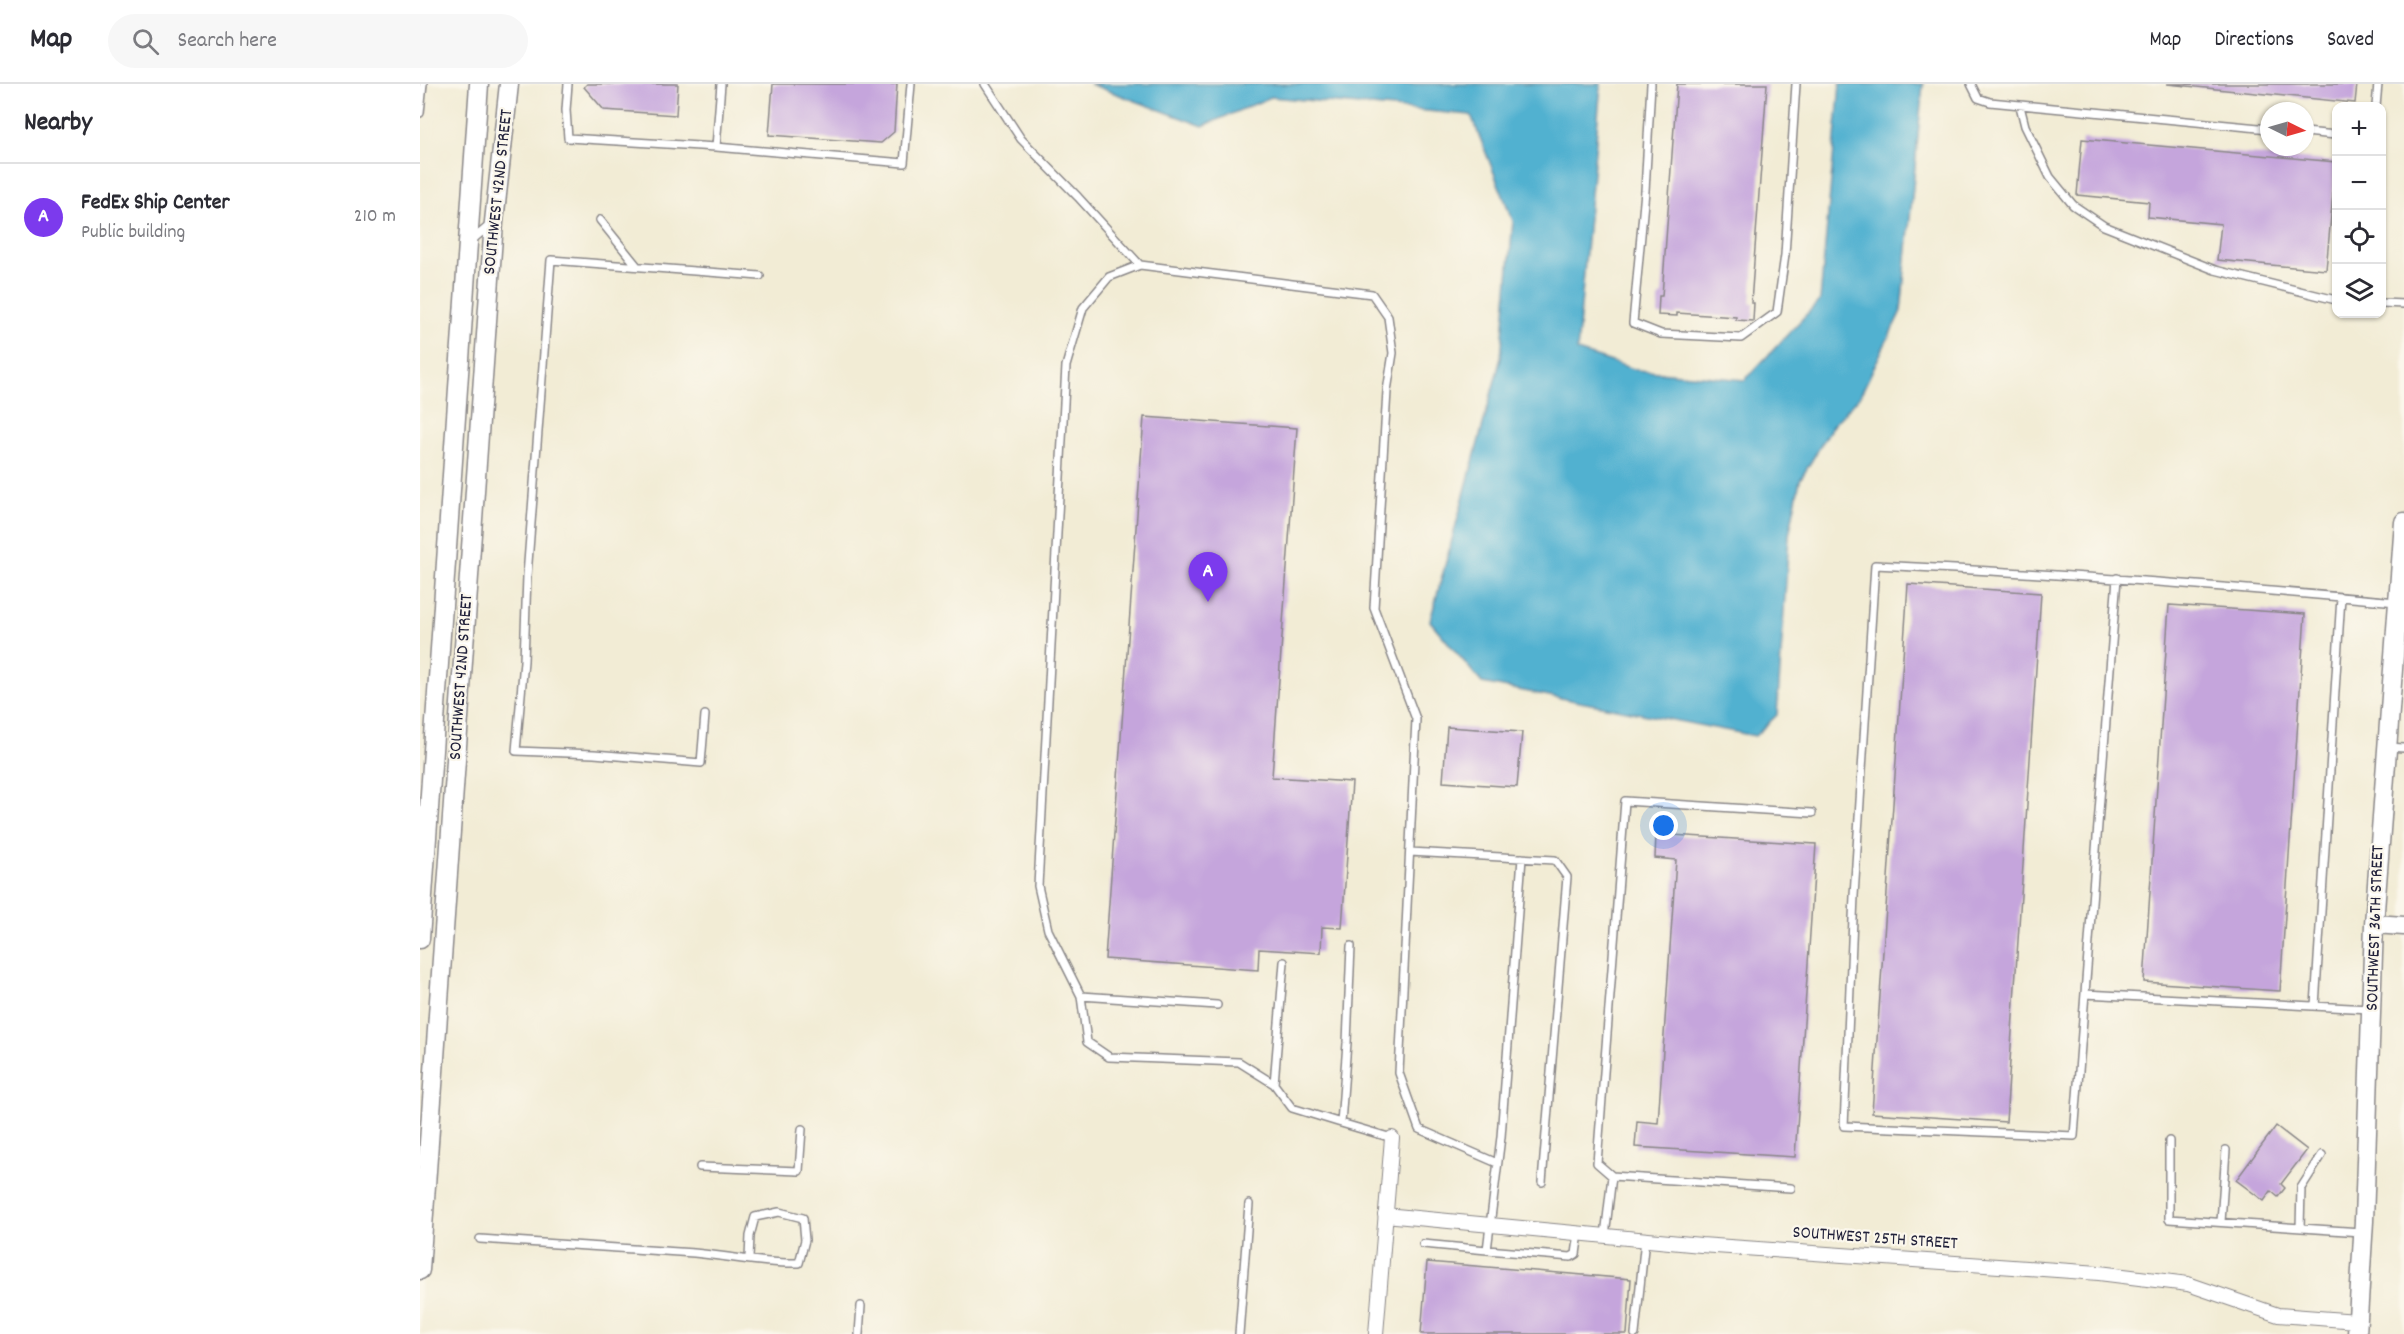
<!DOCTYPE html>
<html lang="en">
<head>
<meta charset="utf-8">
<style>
	:root { --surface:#fff; --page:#f7f7f7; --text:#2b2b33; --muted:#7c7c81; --line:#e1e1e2; --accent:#7c3aed }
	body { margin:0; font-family:Dekko,sans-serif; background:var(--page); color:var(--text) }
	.controls { position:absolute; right:18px; top:18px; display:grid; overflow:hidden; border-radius:12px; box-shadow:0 2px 4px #0004 }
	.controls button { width:54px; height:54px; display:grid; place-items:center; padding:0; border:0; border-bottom:2px solid var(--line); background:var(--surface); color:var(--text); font:30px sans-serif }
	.compass { position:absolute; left:1840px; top:18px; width:54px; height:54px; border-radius:50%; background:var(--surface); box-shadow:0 2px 4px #0004; rotate:95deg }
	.you { position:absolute; left:1244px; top:742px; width:21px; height:21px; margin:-15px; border:4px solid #fff; border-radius:50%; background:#1a73e8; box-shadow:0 0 0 9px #1a73e833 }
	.badge { display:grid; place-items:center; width:39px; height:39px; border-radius:50%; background:var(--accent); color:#fff; font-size:20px; font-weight:700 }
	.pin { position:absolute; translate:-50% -50px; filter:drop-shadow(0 2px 3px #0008) }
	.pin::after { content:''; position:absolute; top:32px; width:21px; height:18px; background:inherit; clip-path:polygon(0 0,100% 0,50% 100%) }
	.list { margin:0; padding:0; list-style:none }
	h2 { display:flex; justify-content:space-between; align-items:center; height:78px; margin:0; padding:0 24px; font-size:26px }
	h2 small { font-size:20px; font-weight:400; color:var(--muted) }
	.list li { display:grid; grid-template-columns:39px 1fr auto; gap:18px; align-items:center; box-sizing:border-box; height:108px; padding:0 24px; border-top:2px solid var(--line) }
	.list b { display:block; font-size:22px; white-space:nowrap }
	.list p { margin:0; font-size:20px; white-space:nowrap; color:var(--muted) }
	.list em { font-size:20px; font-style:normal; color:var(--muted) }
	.icon { flex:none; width:33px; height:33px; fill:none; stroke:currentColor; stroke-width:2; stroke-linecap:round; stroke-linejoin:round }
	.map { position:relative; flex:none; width:1984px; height:1250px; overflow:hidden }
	header { display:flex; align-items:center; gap:36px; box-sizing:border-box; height:84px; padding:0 30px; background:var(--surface); border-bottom:2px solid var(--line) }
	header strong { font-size:28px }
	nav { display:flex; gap:33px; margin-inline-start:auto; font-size:21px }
	.search { width:420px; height:54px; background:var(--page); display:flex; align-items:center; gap:15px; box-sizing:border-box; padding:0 21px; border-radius:33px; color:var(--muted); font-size:22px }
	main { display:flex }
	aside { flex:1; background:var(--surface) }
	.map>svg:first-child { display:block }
</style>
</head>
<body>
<header>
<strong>Map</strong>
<div class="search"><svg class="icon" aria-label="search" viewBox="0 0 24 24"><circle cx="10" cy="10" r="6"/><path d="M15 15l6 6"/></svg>Search here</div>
<nav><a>Map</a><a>Directions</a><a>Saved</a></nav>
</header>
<main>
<aside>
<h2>Nearby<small></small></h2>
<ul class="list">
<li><span class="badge">A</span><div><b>FedEx Ship Center</b><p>Public building</p></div><em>210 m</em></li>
</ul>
</aside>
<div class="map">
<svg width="1984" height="1250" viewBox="0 0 1984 1250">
	<rect width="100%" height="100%" fill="#fbf7ec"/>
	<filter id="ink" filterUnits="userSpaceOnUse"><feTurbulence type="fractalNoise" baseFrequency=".0167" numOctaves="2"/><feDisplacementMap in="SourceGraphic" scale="12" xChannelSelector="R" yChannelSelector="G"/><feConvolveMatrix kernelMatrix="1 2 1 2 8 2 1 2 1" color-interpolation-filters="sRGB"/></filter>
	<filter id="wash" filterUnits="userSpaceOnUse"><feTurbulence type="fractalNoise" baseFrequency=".008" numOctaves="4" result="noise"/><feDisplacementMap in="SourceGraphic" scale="24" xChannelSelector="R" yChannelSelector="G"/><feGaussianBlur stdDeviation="1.35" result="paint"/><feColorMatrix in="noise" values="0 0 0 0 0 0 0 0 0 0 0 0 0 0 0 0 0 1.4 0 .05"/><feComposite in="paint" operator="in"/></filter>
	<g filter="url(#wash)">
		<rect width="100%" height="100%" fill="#f2ecd5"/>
		<path fill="#51b1d0" stroke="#3a6a86" stroke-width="1.5" d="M670,0h511l-24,267 60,19 108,10 75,-80 20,-216h83l-22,227 -41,85 -27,29 -33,55 -11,55 -12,180 -22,21 -273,-53 -52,-62 71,-263 12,-137 -42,-106 -200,-18 -68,29z"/>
		<g id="blocks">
			<path fill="#c5a5dc" d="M167,0h91l-2,31 -72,-5 -20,-23z
				M353,0h124l-3,48 -13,11 -112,-8z
				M1257,0h90l-16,219h3l-1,18 -17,-1v-3l-59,-4v3l-19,-1 1,-19h3z
				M1747,0h190l-2,19z
				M1662,55l254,23 -10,108 -109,-10 4,-36 -73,-7 1,-15 -72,-7z
				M724,333l153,11 -25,349 80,5 -10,146 -20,-1 -1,26 -62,-4 -1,21 -153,-11z
				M1488,500l133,9 -35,529 -134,-9z
				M1749,521l136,9 -25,377 -136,-9z
				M1027,643l75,5 -5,55 -74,-5z
				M1236,750l160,10 -21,313 -160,-10 2,-26 21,2 18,-263 -21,-2z
				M1856,1042l31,24 -26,34 4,4 -7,9 -7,-6 -7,10 -28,-21z
				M1007,1178l204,17 -4,55h-206z"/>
		</g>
	</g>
	<g filter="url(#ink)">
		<use href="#blocks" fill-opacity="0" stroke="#8a8788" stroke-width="1.5"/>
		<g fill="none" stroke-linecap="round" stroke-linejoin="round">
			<g stroke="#8a8788" stroke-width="10">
				<path id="lane" d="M148,0l-2,26 2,28 148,9
					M301,0l-5,63 188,16 7,-79
					M565,0l36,55 57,58 62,68
					M1231,0l-6,107 -12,132 28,11 80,4 36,-26 8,-57 11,-171
					M1551,0l7,14 12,4 279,27
					M1600,22l5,20 25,51 23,28 31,21 111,44 121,30
					M1956,22l2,-22
					M0,29l3,-29
					M1885,48l31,3
					M180,136l37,46
					M51,157l19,-16
					M1962,219l22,1
					M1697,494l-43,558 -230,-10 10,-230 21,-331c175,8 348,21 522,37
					M285,631l-4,48 -107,-9 -78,-3 8,-90 3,-85 24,-316 209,16
					M1968,663l16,1
					M990,768l145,8 12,17 -25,305
					M1102,774l-21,279 -14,113 84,7 5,-3 3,-21
					M931,862l-4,97 -6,80 51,15
					M864,878l-10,122 18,24 49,15
					M1665,910l285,15
					M661,912l-33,-66 -10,-44 28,-520 17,-58 26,-31 31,-12 232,29 16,23 5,36 -6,38 -13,217 42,111 -17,354 20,56 78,34
					M797,921l-136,-9 6,46 22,15 130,5 35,22
					M1895,922l26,-409
					M1749,1057v78l192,13
					M280,1083l99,4 3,-42
					M1192,1092l-15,-13 28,-362 187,12
					M1801,1138l5,-72
					M1880,1144l1,-40 21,-33
					M1185,1152l7,-60 179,12
					M60,1155c71,5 143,9 214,14 35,3 70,11 105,10l6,-23 -2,-22 -24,-6 -24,5 -5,19 -1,22
					M1003,1160l64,6
					M439,1250l2,-28
					M819,1250l10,-130
					M1215,1250l10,-95"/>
			</g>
			<g stroke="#8a8788" stroke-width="16">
				<path id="street" d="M965,1131l316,30 398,28 89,11 90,31 79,6
					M956,1250l16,-196"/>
			</g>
			<g stroke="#8a8788" stroke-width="21">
				<path id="secondary" d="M1954,840l30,2
					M0,855l59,-855
					M0,1186l74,-1048 15,-138
					M1937,1250l7,-113 10,-297 30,-402"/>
			</g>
			<use href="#lane" stroke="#fff" stroke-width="7"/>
			<use href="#street" stroke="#fff" stroke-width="14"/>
			<use href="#secondary" stroke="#fff" stroke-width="18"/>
		</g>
	</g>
	<g text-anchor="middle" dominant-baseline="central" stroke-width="4.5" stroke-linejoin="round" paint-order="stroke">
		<g font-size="18" fill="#22223b" stroke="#fbf7ec">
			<text transform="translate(79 108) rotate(-84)">SOUTHWEST 42ND STREET</text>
			<text transform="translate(42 593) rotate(-86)">SOUTHWEST 42ND STREET</text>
			<text transform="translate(1956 844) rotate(-88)">SOUTHWEST 36TH STREET</text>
			<text transform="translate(1455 1155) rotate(4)">SOUTHWEST 25TH STREET</text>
		</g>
	</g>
</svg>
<div class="controls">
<button>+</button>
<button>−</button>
<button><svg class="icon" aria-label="locate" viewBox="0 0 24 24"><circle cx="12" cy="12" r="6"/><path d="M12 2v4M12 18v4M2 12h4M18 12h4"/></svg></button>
<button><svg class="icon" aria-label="layers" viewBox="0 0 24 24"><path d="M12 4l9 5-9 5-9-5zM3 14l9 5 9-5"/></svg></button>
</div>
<svg class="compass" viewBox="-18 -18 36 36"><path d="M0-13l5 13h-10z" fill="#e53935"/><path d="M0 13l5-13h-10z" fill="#7c7c81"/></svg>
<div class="you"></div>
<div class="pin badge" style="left:788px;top:518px">A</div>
</div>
</main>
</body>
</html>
